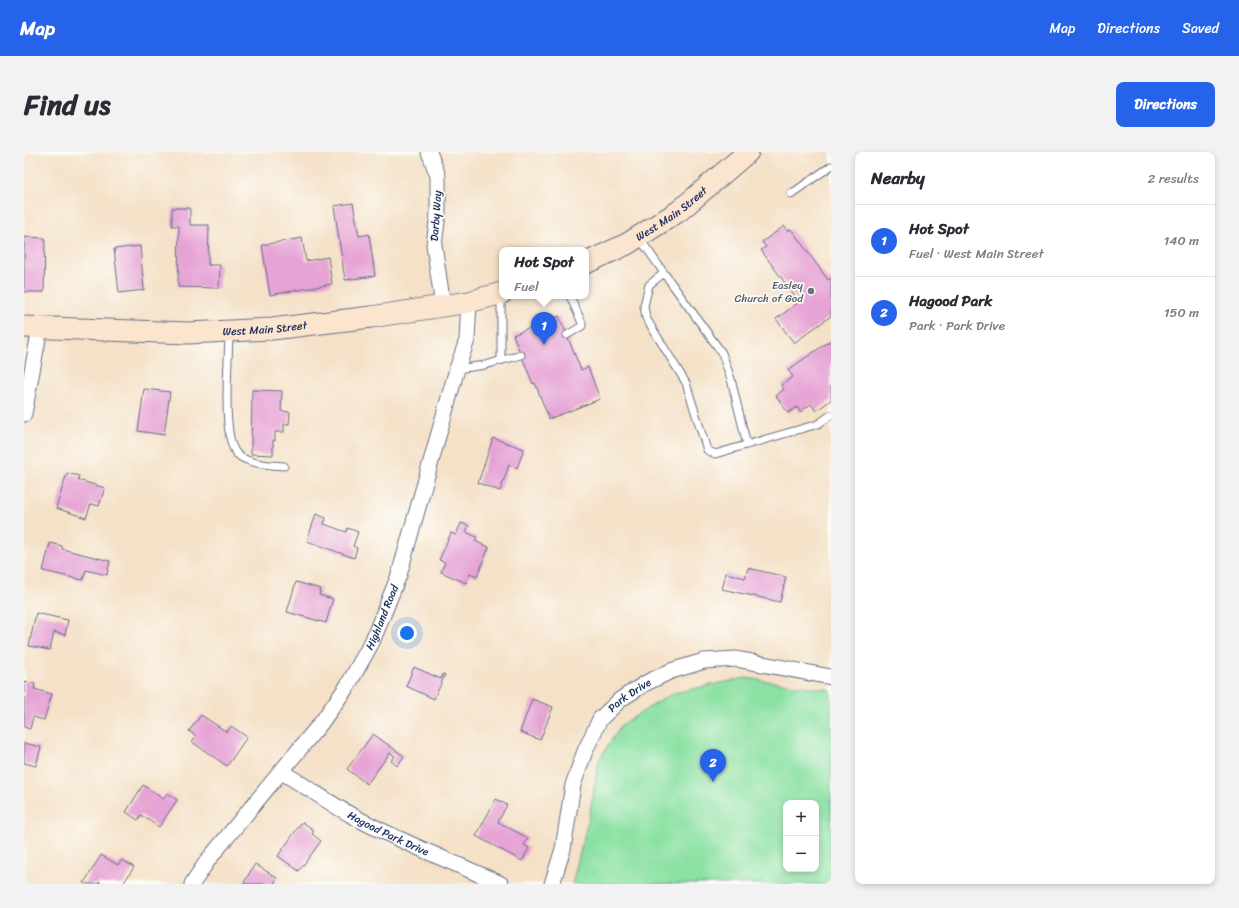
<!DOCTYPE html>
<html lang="en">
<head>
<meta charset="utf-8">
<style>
	:root { --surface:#fff; --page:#f2f2f3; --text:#2b2b33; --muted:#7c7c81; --line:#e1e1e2; --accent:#2563eb }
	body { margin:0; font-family:Sriracha,sans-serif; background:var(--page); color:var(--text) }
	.controls { position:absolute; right:12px; bottom:12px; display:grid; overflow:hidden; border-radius:8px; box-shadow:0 2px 6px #0003 }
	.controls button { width:36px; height:36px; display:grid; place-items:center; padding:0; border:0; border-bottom:1px solid var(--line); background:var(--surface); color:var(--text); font:20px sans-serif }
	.you { position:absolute; left:383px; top:481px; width:14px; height:14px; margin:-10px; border:3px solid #fff; border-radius:50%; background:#1a73e8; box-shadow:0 0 0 6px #1a73e833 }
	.badge { display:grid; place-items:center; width:26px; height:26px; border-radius:50%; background:var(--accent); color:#fff; font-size:13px; font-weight:700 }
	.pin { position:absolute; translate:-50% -33px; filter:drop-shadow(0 1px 2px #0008) }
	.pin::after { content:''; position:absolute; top:21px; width:14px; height:12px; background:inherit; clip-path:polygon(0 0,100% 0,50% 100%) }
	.popup { position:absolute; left:475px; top:95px; width:90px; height:52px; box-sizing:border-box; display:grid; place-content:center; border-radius:8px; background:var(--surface); filter:drop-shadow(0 1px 3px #0005); font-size:13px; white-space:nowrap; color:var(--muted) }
	.popup b { font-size:15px; color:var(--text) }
	.popup::after { content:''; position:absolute; left:50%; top:100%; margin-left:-8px; border:8px solid transparent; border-top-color:var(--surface) }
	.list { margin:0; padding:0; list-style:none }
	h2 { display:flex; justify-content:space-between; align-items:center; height:52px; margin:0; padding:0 16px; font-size:17px }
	h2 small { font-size:13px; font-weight:400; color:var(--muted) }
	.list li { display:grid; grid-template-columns:26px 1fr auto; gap:12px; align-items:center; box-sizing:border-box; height:72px; padding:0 16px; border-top:1px solid var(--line) }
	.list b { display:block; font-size:15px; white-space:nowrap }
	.list p { margin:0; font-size:13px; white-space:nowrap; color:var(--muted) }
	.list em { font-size:13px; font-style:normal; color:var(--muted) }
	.map { position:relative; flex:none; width:807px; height:732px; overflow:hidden; border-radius:8px }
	header { display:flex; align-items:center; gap:24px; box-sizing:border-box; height:56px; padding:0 20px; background:var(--accent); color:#fff }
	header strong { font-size:19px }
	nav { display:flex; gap:22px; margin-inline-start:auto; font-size:14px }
	.intro { display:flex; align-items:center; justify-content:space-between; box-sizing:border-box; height:96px; padding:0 24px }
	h1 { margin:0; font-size:28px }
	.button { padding:10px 18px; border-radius:8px; background:var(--accent); color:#fff; font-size:14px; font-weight:700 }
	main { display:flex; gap:24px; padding:0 24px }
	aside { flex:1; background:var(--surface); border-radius:8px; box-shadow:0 2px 6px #0003 }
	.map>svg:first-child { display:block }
</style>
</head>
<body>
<header>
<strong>Map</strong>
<nav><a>Map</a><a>Directions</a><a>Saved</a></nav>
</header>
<div class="intro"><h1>Find us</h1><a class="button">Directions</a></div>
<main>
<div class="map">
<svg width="807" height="732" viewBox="0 0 807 732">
	<rect width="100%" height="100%" fill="#fdfcf7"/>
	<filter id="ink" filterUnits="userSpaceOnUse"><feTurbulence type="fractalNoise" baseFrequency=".025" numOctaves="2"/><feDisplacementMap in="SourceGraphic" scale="8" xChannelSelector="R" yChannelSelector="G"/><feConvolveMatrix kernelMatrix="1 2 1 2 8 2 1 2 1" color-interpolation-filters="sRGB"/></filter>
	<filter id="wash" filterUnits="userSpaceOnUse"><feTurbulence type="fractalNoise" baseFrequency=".012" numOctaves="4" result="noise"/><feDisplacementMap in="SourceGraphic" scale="16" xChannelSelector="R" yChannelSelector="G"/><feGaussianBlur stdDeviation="0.9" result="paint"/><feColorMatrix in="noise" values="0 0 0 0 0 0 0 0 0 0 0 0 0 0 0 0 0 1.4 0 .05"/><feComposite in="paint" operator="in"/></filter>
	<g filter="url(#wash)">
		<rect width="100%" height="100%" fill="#f4e1c7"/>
		<path fill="#8be1a3" stroke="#538880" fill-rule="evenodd" d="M721,526l86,12v194h-259l16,-63 11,-61 22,-35 52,-32zM762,651h30v66h-30z"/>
		<g id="blocks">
			<path fill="#e6a3d5" d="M329,51l6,33 10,-2 6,42 -30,4 -11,-74z
				M148,56h18v17h19l-1,40h12l-1,23 -41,-1 1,-61h-7z
				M760,74l4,5 3,-2 37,51 3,-2v38l-37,27 -18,-24 23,-17 -38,-52 5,-3 -4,-5z
				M0,85l21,1 -1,54h-20z
				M278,86l4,23 22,-4 4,27 -62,11 -8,-50z
				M116,94l4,44 -25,3 -5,-44z
				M535,164l22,54 7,-3 12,32 -51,20 -14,-36 -2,1 -20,-49z
				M807,188v60l-15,11 -5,-7 -11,8 -3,-5 -9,6 -12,-17 8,-7 -3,-4 12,-8 -5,-7z
				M120,237l26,3 -6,43 -26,-4z
				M228,238l30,1 -1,20 9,1 -1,12h-5v8h-9v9l-2,-1v15l-22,-1z
				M469,286l31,11 -7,19 -8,-3 -9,26 -22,-8z
				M43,321l12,3 -1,4 27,8 -6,18 -8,-2 -5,14 -30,-10z
				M292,362l10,4 -2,6 22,8 2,-4 10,4 -5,14 4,2 -3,10 -47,-17z
				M437,371l8,3 -3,6 11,5 -2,4 14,6 -12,30 -7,-3 -4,9 -25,-11 4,-10 -6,-2 12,-27 5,2z
				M26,391l12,3v3l48,12 -3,14 -21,-5 -3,10 -40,-9z
				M724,416l38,9 -6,25 -58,-13 4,-16 19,5z
				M272,430l25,7 -2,6 14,4 -7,24 -39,-11z
				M12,461l32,7 -3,15 -11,-3 -4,18 -21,-4z
				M390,515l27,12 2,-5 2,1 -11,24 -28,-13z
				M0,529l11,3 -1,5 18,5 -8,26 -11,-3 -3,12 -6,-2z
				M508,547l21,8 -13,33 -20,-8z
				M177,563l26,17 4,-6 16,11 -20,29 -35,-24 4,-6 -7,-5z
				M349,582l31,22 -7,10 -6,-5 4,-5 -5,-3 -23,31 -20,-15z
				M0,591l17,4 -5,19 -12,-3z
				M119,633l20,14 4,-6 10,7 -18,27 -18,-12 -3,5 -12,-8z
				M472,647l11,6 -9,17 30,16 -4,7 5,3 -7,13 -46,-25z
				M278,670l12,8 -2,4 9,7 -22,30 -21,-15z
				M77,703l17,10 4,-5 12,7 -11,17h-21l-3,-2 -1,2h-12l-2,-1z
				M231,712l22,14 -3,6h-31z"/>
		</g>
	</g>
	<g filter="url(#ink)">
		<use href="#blocks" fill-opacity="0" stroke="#676d83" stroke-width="1"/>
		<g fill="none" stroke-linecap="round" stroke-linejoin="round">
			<g stroke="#676d83" stroke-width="9">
				<path id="lane" d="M767,42l40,-28
					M616,87l24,34 -15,12 -5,21 2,12 40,65 21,67 8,4 103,-30 13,-9
					M640,121l58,80 9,26 16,66
					M205,181c0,25 -8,105 8,121 10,10 33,11 47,12
					M543,183l15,-9v-3l-12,-27
					M477,208v-65
					M433,217l28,-4 36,-10"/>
			</g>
			<g stroke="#676d83" stroke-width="17">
				<g id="street">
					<path d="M405,0l9,24v38l-4,31 9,61"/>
					<path d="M0,262l16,-86"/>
					<path id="s1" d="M258,620c23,14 46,30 69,43 49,27 100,46 150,69"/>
					<path id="s2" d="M168,732l16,-24 113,-137 27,-38 24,-43 27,-67 58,-206 10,-29 2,-38"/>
					<path id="s3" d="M528,732l11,-35 10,-64 12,-34 15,-32 21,-20 25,-16 25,-12 33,-10 32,-2 95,18"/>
				</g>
			</g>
			<g stroke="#676d83" stroke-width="23">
				<g id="secondary">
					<path id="s4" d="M562,111l41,-19 52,-33 69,-59"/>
					<path id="s5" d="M0,175l164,6 84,-4 99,-12 98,-15 33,-9"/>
				</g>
			</g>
			<use href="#lane" stroke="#fff" stroke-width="7"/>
			<use href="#street" stroke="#fff" stroke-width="15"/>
			<use href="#secondary" stroke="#fce5cf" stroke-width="21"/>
		</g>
	</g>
	<circle fill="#6b7280" stroke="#fdfcf7" stroke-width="1.5" cx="787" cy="139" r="4"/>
	<g text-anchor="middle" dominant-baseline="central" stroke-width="3.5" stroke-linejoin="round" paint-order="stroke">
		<g font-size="11" fill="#1b2f5e" stroke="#fdfcf7">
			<text stroke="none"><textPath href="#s4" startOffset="99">West Main Street</textPath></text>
			<text transform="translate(412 64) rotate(-86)">Darby Way</text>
			<text stroke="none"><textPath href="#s5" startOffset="241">West Main Street</textPath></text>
			<text stroke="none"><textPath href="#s2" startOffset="329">Highland Road</textPath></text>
			<text stroke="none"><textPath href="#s3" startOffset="211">Park Drive</textPath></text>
			<text stroke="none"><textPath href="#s1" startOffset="123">Hagood Park Drive</textPath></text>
		</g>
		<g font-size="11" fill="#5b616d" stroke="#fdfcf7" text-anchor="end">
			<text x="779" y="133">Easley<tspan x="779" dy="13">Church of God</tspan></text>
		</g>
	</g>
</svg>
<div class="controls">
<button>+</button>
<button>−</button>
</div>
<div class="you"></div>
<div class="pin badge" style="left:520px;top:193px">1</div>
<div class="popup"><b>Hot Spot</b>Fuel</div>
<div class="pin badge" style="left:689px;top:630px">2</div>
</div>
<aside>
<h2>Nearby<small>2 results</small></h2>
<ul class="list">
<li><span class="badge">1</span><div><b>Hot Spot</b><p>Fuel · West Main Street</p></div><em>140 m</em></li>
<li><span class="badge">2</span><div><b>Hagood Park</b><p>Park · Park Drive</p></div><em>150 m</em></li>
</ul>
</aside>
</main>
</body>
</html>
